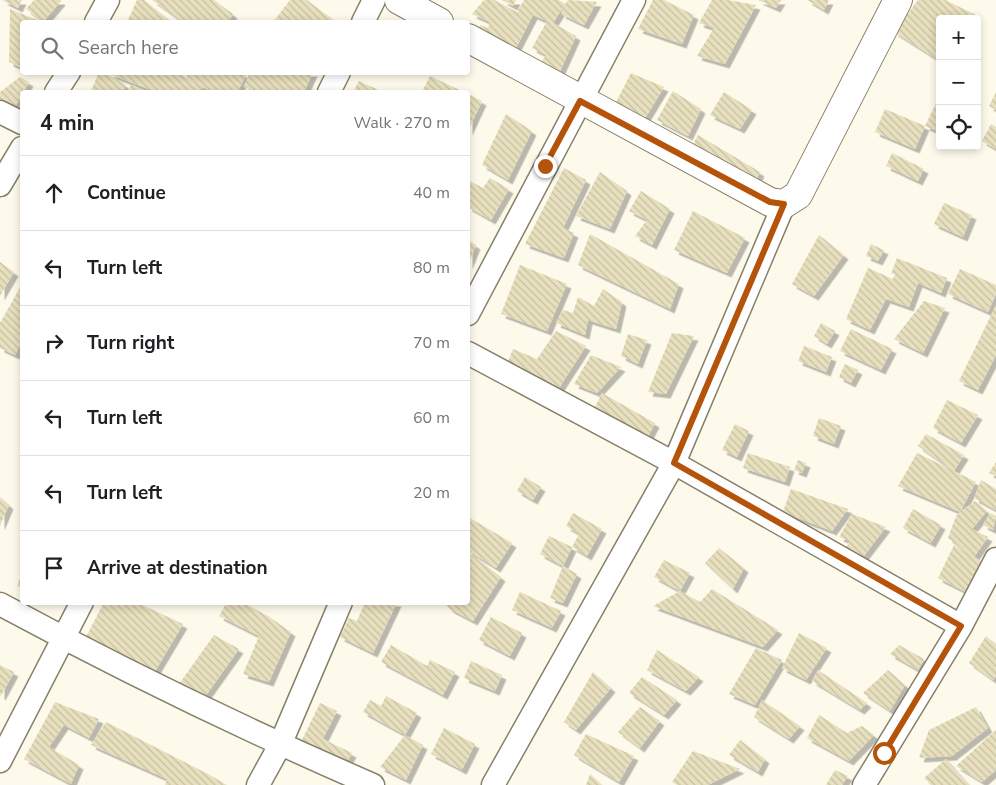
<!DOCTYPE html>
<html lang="en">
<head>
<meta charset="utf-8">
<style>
	:root { --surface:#fff; --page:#f2f2f2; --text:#202124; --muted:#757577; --line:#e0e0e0 }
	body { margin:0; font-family:"Nunito Sans",sans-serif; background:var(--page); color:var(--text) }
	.controls { position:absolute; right:15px; top:15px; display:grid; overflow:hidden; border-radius:5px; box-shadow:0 2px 8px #0003 }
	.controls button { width:45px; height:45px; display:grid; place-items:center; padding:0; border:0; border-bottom:1px solid var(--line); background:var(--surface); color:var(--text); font:25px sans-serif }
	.stop { position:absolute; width:15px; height:15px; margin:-11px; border:4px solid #b45309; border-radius:50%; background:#fff }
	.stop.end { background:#b45309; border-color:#fff; box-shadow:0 1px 5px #0008 }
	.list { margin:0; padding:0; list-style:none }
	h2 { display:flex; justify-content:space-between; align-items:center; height:65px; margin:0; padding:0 20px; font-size:21px }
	h2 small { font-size:16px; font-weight:400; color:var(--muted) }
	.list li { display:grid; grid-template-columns:32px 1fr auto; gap:15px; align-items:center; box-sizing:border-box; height:75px; padding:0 20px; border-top:1px solid var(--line) }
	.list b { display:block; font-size:19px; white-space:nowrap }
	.list em { font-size:16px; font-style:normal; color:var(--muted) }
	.icon { flex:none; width:28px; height:28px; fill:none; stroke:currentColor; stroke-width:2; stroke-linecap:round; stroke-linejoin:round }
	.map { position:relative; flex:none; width:996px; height:785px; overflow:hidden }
	.search { position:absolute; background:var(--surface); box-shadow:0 2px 8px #0003; left:20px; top:20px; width:450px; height:55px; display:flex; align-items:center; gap:12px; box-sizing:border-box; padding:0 18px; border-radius:5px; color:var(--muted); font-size:19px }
	.panel { position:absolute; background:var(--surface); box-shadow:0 2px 8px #0003; left:20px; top:90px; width:450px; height:515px; border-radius:5px }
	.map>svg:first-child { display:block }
</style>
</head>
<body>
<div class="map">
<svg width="996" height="785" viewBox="0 0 996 785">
	<defs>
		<pattern id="building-back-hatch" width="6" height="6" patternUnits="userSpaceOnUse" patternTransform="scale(1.25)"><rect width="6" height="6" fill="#e7dfbd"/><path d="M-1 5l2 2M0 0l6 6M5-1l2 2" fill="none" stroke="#c6c0a2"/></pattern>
		<filter id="shadow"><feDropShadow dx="4.5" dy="4.5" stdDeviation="0" flood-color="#0004"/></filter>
	</defs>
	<rect width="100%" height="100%" fill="#fefaeb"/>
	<path fill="url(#building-back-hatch)" filter="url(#shadow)" d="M2,0h20l-4,8z
		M34,0h26l1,1 -18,21 -17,-13z
		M137,0h7l28,22h-45z
		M152,0h62l19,14 -5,8h-45z
		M290,0h17l29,22h-63z
		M484,0h10l23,12 7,-12h35l6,4 3,-4 29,2 -13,23 -23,-11 4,-10 -12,19 23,13 -19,42 -21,-9 10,-14 -14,-7 15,-27 -14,-6 -17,33 11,11 -56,-14 9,-20 8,3 2,-6 -18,-8z
		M502,0h14l-3,6z
		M653,0h11l30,15 -12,29 -44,-15z
		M712,0h16l28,5 -31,59 -28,-8 17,-28 -15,-5z
		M758,0h23l-5,8z
		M807,0h22l-5,10z
		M918,0h27l31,15 -2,4h-34v42l-46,-29z
		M10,9l32,13h-20v46l-13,-6z
		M99,72h5l22,13 -3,7 -32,-1z
		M157,72l-6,12 7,-12h19l23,13 -18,-13h59l5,4 -9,16h-26l-8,-5 -3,5h-44l-49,-19z
		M250,72h63l-9,20h-49l-11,-5z
		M631,73l33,14 -23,38 -30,-13z
		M430,76l34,16h-42z
		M20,77l9,5 -17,30 -12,-6v-14z
		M359,81l24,11h-30z
		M131,85l16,7h-20z
		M673,91l28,18 -13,27 -31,-16z
		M724,92l28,18 -12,19 -30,-14z
		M996,92v18l-7,-4z
		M468,94l14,7 -14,30z
		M940,95v37l-15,-6 -10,23 -40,-17 10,-23 40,17z
		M506,114l26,17 -24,49 -26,-15z
		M991,124l5,3v22l-14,-8z
		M698,135l62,37 -7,15 -64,-36z
		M892,153l32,16 -6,12 -32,-15z
		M564,168l22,12 -23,48 11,5 -10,25 -39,-14z
		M600,172l27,19 -17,38 -34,-13z
		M490,178l19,11 -18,31 -23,-13v-27l15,8z
		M641,191l29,18 -18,36 -17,-9 12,-16 -18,-9z
		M944,203l28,12 -9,22 -29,-13z
		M693,211l52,27 -18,35 -53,-23z
		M590,234l89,50 -9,25 -92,-44z
		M819,235l25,20 -30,41 -22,-12z
		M468,240l8,5 -8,20z
		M871,244l13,6 -6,11 -12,-5z
		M897,258l50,20 -6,15 -23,-10 -9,24 -23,-8 -16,31 -24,-11 22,-51 25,11 2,-5h-4z
		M0,262l14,10 -14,24z
		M520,265l47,19 -20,47 -46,-17z
		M960,269l36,16v9l-8,18 -40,-18z
		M22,284v57l-7,14 -15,-7v-25z
		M603,289l19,13 -6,27 -28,-9 -3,15 -29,-12 7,-13 10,3 5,-16 16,9z
		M924,301l21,7 -22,45 -29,-14z
		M996,305v50l-18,35 -19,-9z
		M821,323l14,8 -8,13 -13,-8z
		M851,329l41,20 -11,21 -41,-19z
		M556,331l30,15 -29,45 -51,-24 7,-18 24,10z
		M672,333l22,3 -28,58 -18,-2z
		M628,334l19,6 -9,24 -17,-8z
		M804,346l28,11 -6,15 -28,-11z
		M591,355l30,12 -24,26 -23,-9z
		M845,364l13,6 -7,13 -12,-6z
		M602,393l53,30 -9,18 -54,-28z
		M947,400l31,15 -17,28 -28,-15z
		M819,418l22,8 -7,18 -21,-8z
		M735,424l14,7 -12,26 -15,-7z
		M926,434l38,21 -10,16 22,11 -16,30 15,-11 12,10 -15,18 16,8 -14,20 8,5 -16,30 -28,-14 16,-33 16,9 -22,-16 8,-22 4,-4 -62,-26 19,-33 37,18 -36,-25z
		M748,453l42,14 -5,15 -42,-14z
		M798,460l8,3 -4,10 -8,-3z
		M996,462v14l-7,-3z
		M525,477l16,10 -8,13 -16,-9z
		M981,480l15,9v21l-22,-12z
		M791,489l57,20 -16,22 -49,-19z
		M0,497l9,8 -9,21z
		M913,509l28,16 -10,18 -28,-15z
		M573,513l29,16 -15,27 -15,-9 7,-13 -13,-8z
		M990,513l6,3 -3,14 -10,-5z
		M852,514l34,13 -26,34 -20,-4 10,-16 -11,-4z
		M470,518l42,25 -16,25 -28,-17v-28z
		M549,536l23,11 -9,19 -23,-12z
		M719,548l25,20 -11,21 -28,-26z
		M468,552l33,25 -28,44 -23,-12 -6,-7h24z
		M664,560l26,13 -10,18 20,11 12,-13 66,41 -15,17 -110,-41 27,-15 -26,-14z
		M563,566l14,8 -14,29 -13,-5z
		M22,573v15l-5,-2z
		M520,592l41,19 -9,17 -40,-18z
		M104,602h32l47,22 -32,54 -67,-37z
		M227,602h15l26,14 23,16 -22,50 -26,-8 16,-38 -40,-20z
		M365,602h32l-24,51 -33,-16 9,-19 8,3z
		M491,617l31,16 -12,23 -31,-16z
		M799,633l28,15 -21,32 -24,-12z
		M214,635l25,14 -37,52 -28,-10z
		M986,636l10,8v32l-3,4 -24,-17z
		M391,645l36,21 3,-6 25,12 -12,23 -62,-33z
		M899,645l25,14 -6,11 -28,-16z
		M756,648l26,12 -27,45 -26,-11z
		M657,650l42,27 -13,14 -39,-21z
		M471,661l31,14 -7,16 -31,-13z
		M0,665l14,7 -13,24 -1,-1z
		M818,670l49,33 -7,7 -48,-29z
		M888,670l17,15 -15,26 -27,-18z
		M593,672l18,16 -35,42 -12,-8z
		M642,677l35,23 -13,15 -35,-22z
		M386,696l31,17 -12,22 -42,-23 7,-12 11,6z
		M762,700l38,26 -11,13 -35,-22z
		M55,702l44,17 -10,19 -25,-13 -15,22 30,18 -8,19 -47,-25z
		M320,703l17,8 -14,28 29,14 -8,14 -45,-21z
		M640,707l20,14 -20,27 -22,-16z
		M976,707l12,21 -36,28 -33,2 10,-28z
		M819,715l28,18 15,-7 12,9 -25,26 -42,-23z
		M106,722l102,52 19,11h-62l2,-6 -76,-34z
		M444,728l31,16 -13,26 -31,-16z
		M996,730v40l-14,12 -26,-16z
		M586,734l48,22 -15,26 -45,-27z
		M405,735l18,10 -17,35 -26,-13z
		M740,740l25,19 -7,13 -29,-17z
		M693,751l47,18 -32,16h-31l-5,-3z
		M946,759l23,26h-37l-8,-7z
		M835,770l13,6 -6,9h-16z
		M590,774l12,11h-16z"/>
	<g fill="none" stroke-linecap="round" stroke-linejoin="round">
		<g stroke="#868069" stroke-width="25">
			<path id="street" d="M96,22l12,-22
				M363,22l11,-22
				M56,92l13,-20
				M329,92l10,-20
				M0,112l22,11
				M0,185l22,-37
				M468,314l166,-314
				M468,353l206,110 287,163
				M0,604c122,66 246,126 373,181
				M0,761l82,-159
				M258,785l22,-40 61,-143
				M493,785l181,-322 110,-259
				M864,785l97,-159 35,-67"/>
		</g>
		<g stroke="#868069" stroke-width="30">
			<path id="secondary" d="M399,0l40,22
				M468,38l302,164 14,2 14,-9 100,-195"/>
		</g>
		<use href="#street" stroke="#fff" stroke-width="22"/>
		<use href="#secondary" stroke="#fff" stroke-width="28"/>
	</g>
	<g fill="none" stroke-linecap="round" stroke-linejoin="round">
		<path stroke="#b45309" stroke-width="6" d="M545,166l35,-65 190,101 14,2 -110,259 287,163 -77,127"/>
	</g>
</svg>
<div class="controls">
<button>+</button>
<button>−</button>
<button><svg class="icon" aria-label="locate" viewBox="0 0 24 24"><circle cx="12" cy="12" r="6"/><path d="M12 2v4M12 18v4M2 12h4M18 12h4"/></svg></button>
</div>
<div class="stop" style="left:884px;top:753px"></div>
<div class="stop end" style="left:545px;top:166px"></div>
<div class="search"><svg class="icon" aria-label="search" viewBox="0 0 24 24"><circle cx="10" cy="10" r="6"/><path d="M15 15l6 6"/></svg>Search here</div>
<section class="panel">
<h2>4 min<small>Walk · 270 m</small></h2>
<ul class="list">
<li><svg class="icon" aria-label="ahead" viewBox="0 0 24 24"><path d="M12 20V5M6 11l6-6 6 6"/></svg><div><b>Continue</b></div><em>40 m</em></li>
<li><svg class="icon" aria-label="left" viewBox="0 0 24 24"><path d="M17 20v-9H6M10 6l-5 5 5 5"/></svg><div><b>Turn left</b></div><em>80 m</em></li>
<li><svg class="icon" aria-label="right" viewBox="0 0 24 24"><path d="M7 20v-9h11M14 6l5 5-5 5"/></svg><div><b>Turn right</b></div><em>70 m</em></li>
<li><svg class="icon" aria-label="left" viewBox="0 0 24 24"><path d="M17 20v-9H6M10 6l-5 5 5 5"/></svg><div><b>Turn left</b></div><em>60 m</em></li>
<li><svg class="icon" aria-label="left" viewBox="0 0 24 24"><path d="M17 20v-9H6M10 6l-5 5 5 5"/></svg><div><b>Turn left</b></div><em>20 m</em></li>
<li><svg class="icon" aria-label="arrive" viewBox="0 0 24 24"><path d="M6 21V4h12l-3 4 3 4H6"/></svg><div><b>Arrive at destination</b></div></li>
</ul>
</section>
</div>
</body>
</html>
